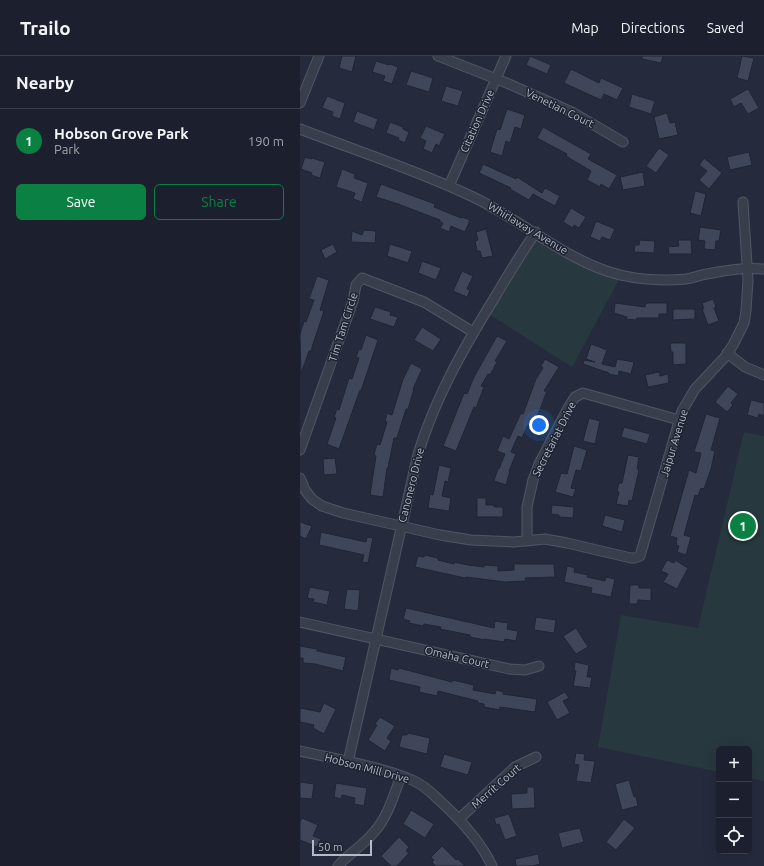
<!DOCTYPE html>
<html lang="en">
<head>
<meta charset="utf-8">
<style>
	:root { --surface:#1c202e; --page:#252836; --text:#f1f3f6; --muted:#a0a3aa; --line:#3a3e4a; --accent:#0b8043 }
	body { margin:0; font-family:Ubuntu,sans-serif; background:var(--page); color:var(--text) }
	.controls { position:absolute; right:12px; bottom:12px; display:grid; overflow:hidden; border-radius:6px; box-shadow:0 4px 16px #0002 }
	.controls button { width:36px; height:36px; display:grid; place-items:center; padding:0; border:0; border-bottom:1px solid var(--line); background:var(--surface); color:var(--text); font:20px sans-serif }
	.scale { position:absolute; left:12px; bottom:10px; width:60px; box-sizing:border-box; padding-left:4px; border:2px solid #b5b9c8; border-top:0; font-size:11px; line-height:14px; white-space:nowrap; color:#b5b9c8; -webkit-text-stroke:3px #1e2332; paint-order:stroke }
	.you { position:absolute; left:239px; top:369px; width:14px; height:14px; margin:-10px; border:3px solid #fff; border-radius:50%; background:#1a73e8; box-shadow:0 0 0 6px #1a73e833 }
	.badge { display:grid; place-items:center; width:26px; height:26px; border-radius:50%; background:var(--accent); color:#fff; font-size:13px; font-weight:700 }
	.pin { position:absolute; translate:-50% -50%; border:2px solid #fff; box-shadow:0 1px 4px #0006 }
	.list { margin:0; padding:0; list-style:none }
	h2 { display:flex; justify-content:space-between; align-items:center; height:52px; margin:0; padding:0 16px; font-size:17px }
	h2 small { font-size:13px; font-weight:400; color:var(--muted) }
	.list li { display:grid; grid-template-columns:26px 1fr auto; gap:12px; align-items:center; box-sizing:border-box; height:64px; padding:0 16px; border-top:1px solid var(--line) }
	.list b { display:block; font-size:15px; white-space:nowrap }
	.list p { margin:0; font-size:13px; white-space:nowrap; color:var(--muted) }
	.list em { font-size:13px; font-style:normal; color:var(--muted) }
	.actions { display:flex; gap:8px; padding:12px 16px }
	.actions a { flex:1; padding:9px 0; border:1px solid var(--accent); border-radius:6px; text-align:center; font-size:14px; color:var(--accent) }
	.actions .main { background:var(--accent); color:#fff }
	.icon { flex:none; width:22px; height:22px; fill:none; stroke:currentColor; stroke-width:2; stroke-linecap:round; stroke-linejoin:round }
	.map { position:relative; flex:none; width:464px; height:810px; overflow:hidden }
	header { display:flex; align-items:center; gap:24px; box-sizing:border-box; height:56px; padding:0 20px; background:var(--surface); border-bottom:1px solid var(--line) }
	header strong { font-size:19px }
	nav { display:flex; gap:22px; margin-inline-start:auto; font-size:14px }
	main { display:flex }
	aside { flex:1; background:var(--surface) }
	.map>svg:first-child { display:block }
</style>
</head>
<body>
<header>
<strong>Trailo</strong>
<nav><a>Map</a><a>Directions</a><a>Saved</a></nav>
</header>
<main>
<aside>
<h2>Nearby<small></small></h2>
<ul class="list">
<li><span class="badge">1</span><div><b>Hobson Grove Park</b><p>Park</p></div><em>190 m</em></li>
</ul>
<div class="actions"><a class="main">Save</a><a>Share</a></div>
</aside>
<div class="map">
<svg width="464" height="810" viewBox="0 0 464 810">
	<rect width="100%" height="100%" fill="#252b3d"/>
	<path fill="#27383e" d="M236,179l85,41 -49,91 -85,-54z
		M444,376l20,4v345l-15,-3v-29h-30v23l-121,-25 23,-132 77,13z"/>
	<path fill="#3f465a" stroke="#202534" d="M42,0h14l-4,16 -13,-4z
		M230,0l21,9 -4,9 -21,-9z
		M342,0h21l-2,7 -19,-4z
		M442,0l12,2 -6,23 -11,-3z
		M76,5l13,4 1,-1 8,3 -6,17 -9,-3 2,-5 -13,-4z
		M271,13l28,14 2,-5 22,10 -6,12 -13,-6 -3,6 -37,-17z
		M111,15l22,7 -4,14 -23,-7z
		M146,30l17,5 -5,15 -17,-5z
		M448,33l11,19 -11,6 -7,-11 -7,4 -4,-8z
		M332,38l23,7 -4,13 -22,-7z
		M27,40l18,7 -5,16 -8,-3 1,-4 -11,-4z
		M207,53l18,6 -4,14 -6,-2 -5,16 -4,-2 -4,15 -12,-4 7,-23 3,1z
		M57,55l21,8 -4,11 -21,-8z
		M367,57l3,10 5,-1 3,13 -19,4 -5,-22z
		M90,66l13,5v2l6,3 -4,11 -7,-3 1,-2 -13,-5z
		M126,70l19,8 -6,12 -3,-2 -4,9 -9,-4 3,-8 -6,-3z
		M243,71l48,27 -3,5 29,16 -8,14 -8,-5 -1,3 -13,-7 4,-9 -25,-15 1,-2 -30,-16z
		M359,92l10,7 -13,18 -10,-7z
		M449,96l3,13 -22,5 -3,-13z
		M5,101l6,2 1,-1 13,4 -5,16 -9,-3 1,-2 -11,-4z
		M404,102l18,15 -13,16 -10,-9 8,-9 -8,-6z
		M183,108l33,15 1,-2 25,16 3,-5 15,8 -5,10 -22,-12 -4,6 -19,-11 1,-1 -32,-15z
		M42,113l13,5 -1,4 14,5 -6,19 -9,-3 2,-6 -19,-6z
		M343,116l2,14 -22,4 -3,-13z
		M81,128l54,20 -1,3 27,11 1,-1 8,3 -5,12 -14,-6 -2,6 -9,-4 3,-5 -3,-1v-2l-42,-16 -22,-7z
		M395,135l11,3 -5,22 -11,-3z
		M271,152l15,9 -7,11 -5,-3 -1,3 -10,-6z
		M296,165l19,8 -5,11 -8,-3 -2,4 -10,-4z
		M400,171l21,3 -2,11h-3l-1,9 -11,-1 1,-8 -7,-1z
		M186,173l7,27 -11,2 -2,-7h-3l-2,-10 3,-1 -2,-8z
		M64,174l12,1 -1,12 -24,-1 1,-11 10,4z
		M340,184l15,1 -1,12 -20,-1 1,-7h4z
		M378,184h13l1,14h-23l-1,-7 11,-1z
		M33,188l4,8 -12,7 -4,-9z
		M90,188l22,7 -4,12 -21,-7z
		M122,205l19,7 -5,12 -18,-7z
		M162,215l11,5 -6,13 3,1 -3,7 -14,-6z
		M17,220l12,4 -9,30 4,1 -11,33 -2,7h-2l-8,23 -1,-40 4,-13 2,1 8,-22 -5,-1z
		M413,243l3,8 -2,1 5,13 -11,4 -6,-16h2l-2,-6z
		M315,247l30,4 1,-4h21v11h-8v4h-22l-1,2 -10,-1 1,-2 -13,-4z
		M75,251l16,5 -1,3 8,2 -4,10 -24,-8z
		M373,253h22v10l-22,1z
		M122,271l19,12 -8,12 -19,-11z
		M66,279l12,5 -17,51 -1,-1 -21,59 -12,-5 9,-26 -2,-1 3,-8 2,1 10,-32 3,1 7,-21 -3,-1 3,-8 2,1z
		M197,280l10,5 -12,20 2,1 -7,13 -2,-1 -7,12 3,1 -8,21 -2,-1 -18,44 -13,-5 21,-53 3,1 7,-17z
		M370,287h16v21l-13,1v-13h-2z
		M291,288l16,6 -5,14 13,3 2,-8 17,3 -3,12 -12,-3 -1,5 -9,-2v-1l-26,-9 1,-4 11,2 -9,-3z
		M245,303l14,8 -15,24h3l-8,21 -8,15 -3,-2 -6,13 -4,-2 -7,16 5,2 -7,17h1l-4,14 -12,-4 4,-13 1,1 6,-15 -8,-3 6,-15 6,3 12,-26 2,1 13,-35 7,-11 -2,-2z
		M111,307l11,6 -9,20h1l-6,20h-2l-9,29h-3l-6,30h-1l-4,29 -13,-2 6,-39 -2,-1 3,-11 3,1 7,-23 -2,-1 2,-8 5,2 11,-36z
		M359,316l1,4 8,-2 1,9 -21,4 -3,-12z
		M428,330l10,8 -7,9 2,2 -6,7 -12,-10z
		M451,344l13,3v13l-5,-2 -1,4 -11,-3z
		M406,358l14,4 -9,32 4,1 -4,18 -7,20 -3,-1 -3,8 -3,-1 -11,40 7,2 -5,18 -9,-3 2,-6 -3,-1 1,-7 -7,-2 19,-66 7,3 5,-20 -7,-1z
		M289,362l11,3 -5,23 -12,-3z
		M324,371l26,7 -3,10 -26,-7z
		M274,390l13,4 -6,21 -5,-1 -5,18 5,1 -3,8 -18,-5 6,-19 6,1z
		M328,399l11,2 -2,12 2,1 -7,31 -3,-1 -1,6 -12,-2 3,-12 -2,-1 2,-8h3z
		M35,402l2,16 -13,1 -1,-16z
		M139,409l12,3 -3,14 -3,-1 -3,15 9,2 -2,13 -21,-3 2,-14 3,1z
		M177,442h9v7h8v2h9v10h-26z
		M252,449l22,2 -1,11 -14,-1v-2l-8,-1z
		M305,459l20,5 -3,12 -20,-6z
		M0,466l12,4 -6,13 -6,-3z
		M21,476l45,10 1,-5 6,1 -5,25 -6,-1 2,-7 -45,-10z
		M125,499l13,3v2l16,4v-2l14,3 16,2v-2l14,1v5l16,-1v-6h40l1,13 -30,1 1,3 -21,1 -39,-5 -1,1 -50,-11 3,-11 6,1z
		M367,504l7,3 1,-3 13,8 -11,21 -14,-7 5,-8 -7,-3z
		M267,510l8,2 -1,4 14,3 -1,2 18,4 1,-4 9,2 -4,18 -20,-4 1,-5 -28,-6z
		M330,529h9v3h12v13l-13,-1 -1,4h-8z
		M10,531l20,4 -3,14 -14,-3 1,-3 -7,-1z
		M47,533l13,1 -2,21 -14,-2z
		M106,552l88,20 1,-7 13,2 -1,6 11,2 -2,10 -11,-2 -1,3 -20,-3v1l-14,-3v-2l-30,-6 1,-2 -17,-3 -1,2 -14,-3 1,-2 -7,-2z
		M236,561l20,3 -2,13 -20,-3z
		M276,572l12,19 -12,7 -13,-18z
		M0,590l17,3v2l29,6 -3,14 -28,-7 -12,-1v-5h-3z
		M275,606l14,3 -2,12h5l-2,11 -17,-2 3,-15 -2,-1z
		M91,612l7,2 1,-2 53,14v-2l22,5 -1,5 22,4 1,-4 8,2 -1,2 34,5 -2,13 -35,-5v3l-16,-3v-3l-6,-1v-2l-40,-10 -1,5 -18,-4 1,-5 -31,-7z
		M265,636l4,6 -6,3 7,12 -13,7 -10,-18z
		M24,647l12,6 -12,25 -11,-6 1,-3 -14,-3v-14l20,4z
		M80,661l15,9 -8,12 4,3 -6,10 -17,-11 9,-15 -2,-1z
		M108,677l22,5 -3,16 -28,-7 3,-12h5z
		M276,697l9,1 -1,6 11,1 -4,22 -15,-2 3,-16 -5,-1z
		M144,698l28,8 -4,13 -28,-8z
		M329,724l5,17 2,-1 2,10 -16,4 -7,-26z
		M0,726l14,2 -2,15 -12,-1z
		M36,727l31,5 -3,18 -10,-2 1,-6 -13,-3 -1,4 -7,-2z
		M227,731h7l1,21 -23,1 -1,-15 16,-1z
		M111,754l23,14 -9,14 -22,-14z
		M209,758l8,22 -12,4 -6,-16 -3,1 -2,-7z
		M2,762l16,7 -5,11 8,3 -4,8 -17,-7v-18z
		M324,763l11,9 -19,22 -10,-8z
		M280,772l4,14 -22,6 -4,-15z
		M99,781l10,10 -3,4 3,2 -12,13h-6l-10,-10z
		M142,790l14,14 2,-1 7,7h-30l-3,-4 2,-2 -3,-3z
		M238,798l2,10 -7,2h-17l-1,-7z"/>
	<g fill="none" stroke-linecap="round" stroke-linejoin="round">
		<g stroke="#515665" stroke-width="11">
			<path id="minor" d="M138,0l71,28 63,28 51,30
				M0,47l19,-47
				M0,73c57,22 116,41 171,67 50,23 96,66 149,79 22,5 45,6 66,4 7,-1 14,-4 21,-5 19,-4 38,-7 57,-5
				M149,130l57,-130
				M427,297l18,14 19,8
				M0,394l53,-149 3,-16 6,-7 62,24 49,30
				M0,422l5,12 7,9 10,7 21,7 97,22 31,5 43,2 31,-3 22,4 64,15h4l5,-2 42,-145 13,-22 30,-32 8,-12 11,-22 2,-12 2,-31 -5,-78
				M227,485v-34l6,-27 6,-16 28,-54 8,-13 8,-4 96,27
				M0,566l209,47 16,1 14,-4
				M0,695c36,8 79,15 112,29 10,4 19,12 27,20 21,19 41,40 53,66
				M48,706l70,-308c18,-58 45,-105 77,-157 13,-22 26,-44 41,-65
				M159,763l56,-52 21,-10
				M38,810c11,-13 26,-21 36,-34 14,-15 20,-38 27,-56"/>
		</g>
		<use href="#minor" stroke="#393e4d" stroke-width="9"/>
	</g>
	<g text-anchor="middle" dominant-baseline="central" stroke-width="3" stroke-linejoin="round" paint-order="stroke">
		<g font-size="11" fill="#b5b9c8" stroke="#1e2332">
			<text transform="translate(260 52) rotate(26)">Venetian Court</text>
			<text transform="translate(177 65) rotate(-66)">Citation Drive</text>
			<text transform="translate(228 172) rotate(31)">Whirlaway Avenue</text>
			<text transform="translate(43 271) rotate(-72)">Tim Tam Circle</text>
			<text transform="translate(254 383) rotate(-63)">Secretariat Drive</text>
			<text transform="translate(374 387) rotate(-73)">Jaipur Avenue</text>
			<text transform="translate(111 429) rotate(-76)">Canonero Drive</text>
			<text transform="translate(157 601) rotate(13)">Omaha Court</text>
			<text transform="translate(67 712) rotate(15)">Hobson Mill Drive</text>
			<text transform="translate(196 730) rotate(-41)">Merrit Court</text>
		</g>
	</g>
</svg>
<div class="controls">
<button>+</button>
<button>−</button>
<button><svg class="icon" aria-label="locate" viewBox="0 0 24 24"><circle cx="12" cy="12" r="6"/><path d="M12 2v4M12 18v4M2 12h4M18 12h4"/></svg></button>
</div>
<div class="scale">50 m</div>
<div class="you"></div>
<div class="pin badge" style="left:443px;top:470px">1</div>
</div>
</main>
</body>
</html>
